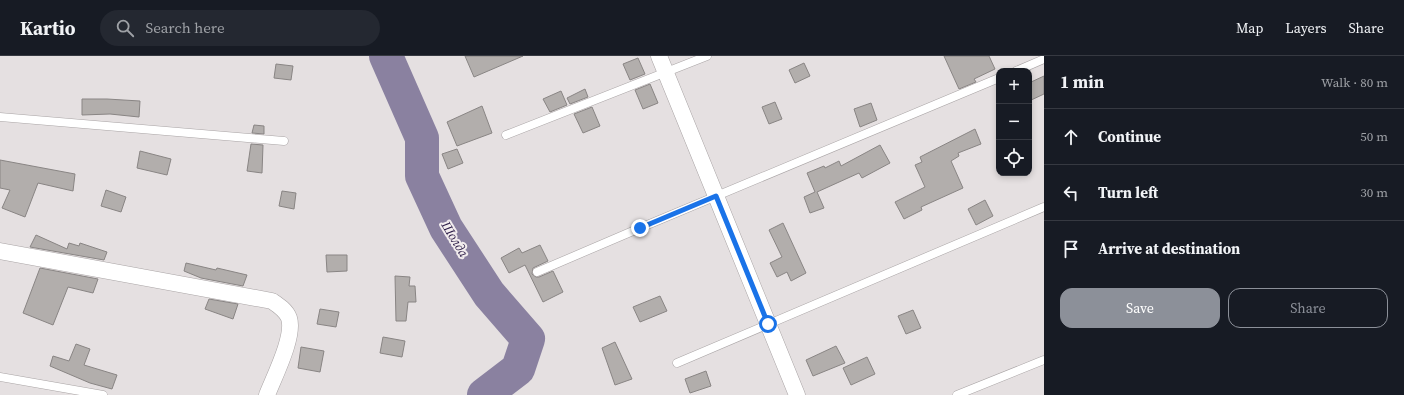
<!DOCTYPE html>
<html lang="en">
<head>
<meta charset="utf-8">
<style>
	:root { --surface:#171b24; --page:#242831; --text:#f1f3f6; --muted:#9ea1a6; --line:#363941; --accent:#8c9099 }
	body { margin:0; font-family:"Source Serif 4",serif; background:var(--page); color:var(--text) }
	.controls { position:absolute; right:12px; top:12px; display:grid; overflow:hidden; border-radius:8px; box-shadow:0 2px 6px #0003 }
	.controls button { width:36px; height:36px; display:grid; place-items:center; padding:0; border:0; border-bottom:1px solid var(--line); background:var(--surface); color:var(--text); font:20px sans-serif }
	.stop { position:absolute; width:12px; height:12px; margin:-9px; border:3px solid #1a73e8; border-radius:50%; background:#fff }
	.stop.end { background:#1a73e8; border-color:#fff; box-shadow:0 1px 4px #0008 }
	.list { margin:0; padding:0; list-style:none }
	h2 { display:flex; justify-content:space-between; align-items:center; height:52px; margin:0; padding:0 16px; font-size:17px }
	h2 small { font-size:13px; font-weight:400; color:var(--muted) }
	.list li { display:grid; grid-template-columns:26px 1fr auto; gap:12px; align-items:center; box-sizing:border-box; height:56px; padding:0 16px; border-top:1px solid var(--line) }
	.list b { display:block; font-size:15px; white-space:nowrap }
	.list em { font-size:13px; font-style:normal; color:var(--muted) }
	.actions { display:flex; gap:8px; padding:12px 16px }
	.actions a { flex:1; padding:9px 0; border:1px solid var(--accent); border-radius:12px; text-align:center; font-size:14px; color:var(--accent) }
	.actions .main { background:var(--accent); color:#fff }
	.icon { flex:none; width:22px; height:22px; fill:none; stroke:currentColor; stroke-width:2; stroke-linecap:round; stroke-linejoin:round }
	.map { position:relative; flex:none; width:1044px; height:339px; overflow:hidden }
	header { display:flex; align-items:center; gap:24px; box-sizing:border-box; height:56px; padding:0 20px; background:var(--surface); border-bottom:1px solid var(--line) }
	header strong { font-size:19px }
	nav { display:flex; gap:22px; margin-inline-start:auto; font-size:14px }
	.search { width:280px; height:36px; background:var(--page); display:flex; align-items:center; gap:10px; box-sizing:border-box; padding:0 14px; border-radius:22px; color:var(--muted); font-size:15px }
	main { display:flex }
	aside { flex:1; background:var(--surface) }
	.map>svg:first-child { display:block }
</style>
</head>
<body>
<header>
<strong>Kartio</strong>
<div class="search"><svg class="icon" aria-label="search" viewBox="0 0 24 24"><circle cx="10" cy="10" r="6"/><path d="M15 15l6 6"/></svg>Search here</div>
<nav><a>Map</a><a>Layers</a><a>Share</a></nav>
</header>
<main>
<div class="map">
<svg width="1044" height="339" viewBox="0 0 1044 339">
	<rect width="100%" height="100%" fill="#e5e0e1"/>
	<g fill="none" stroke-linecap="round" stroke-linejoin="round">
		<path stroke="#8a81a0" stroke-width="34" d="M386,0l36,82v38l24,52 43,66 39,45 -10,30 -34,26"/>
	</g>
	<path fill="#b2aeac" stroke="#898584" d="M465,0h58l-49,21z
		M944,0h45l6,13 -21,10 2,3 -17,7z
		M638,2l7,16 -15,6 -7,-16z
		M804,7l6,13 -15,7 -6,-13z
		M276,8l17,2 -2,14 -17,-2z
		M1044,20v18l-15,7v-18z
		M650,28l8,19 -15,6 -8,-19z
		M585,33l3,8 -18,7 -3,-6z
		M561,35l6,14 -17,7 -7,-13z
		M82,43h25l33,2 -1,16 -29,-3 -28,1z
		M775,46l7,17 -13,5 -7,-17z
		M871,47l6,17 -17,7 -6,-18z
		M482,50l10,27 -35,13 -10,-24z
		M592,51l8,19 -17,7 -9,-19z
		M254,69l10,1v8l-12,-1z
		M975,73l6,15 -23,9 1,3 -8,5 12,27 -42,19 1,3 -18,9 -9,-17 30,-15 -10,-22 7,-3 -2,-5z
		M251,88l12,1 -1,28 -15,-2z
		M880,89l10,18 -28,15 -3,-5 -42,19 7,16 -14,5 -6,-16 11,-5 -8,-19 17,-7 1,2 14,-7 2,5z
		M457,93l6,14 -15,6 -6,-15z
		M140,95l31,8 -4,16 -30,-7z
		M0,104l75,14 -2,17 -35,-8 -13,34 -23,-9 8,-18 -10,-2z
		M106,134l20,7 -5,15 -20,-6z
		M282,135l14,2 -2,16 -15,-3z
		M985,144l8,16 -17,9 -8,-16z
		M783,167l23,50 -15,8 -4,-9 -10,5 -7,-14 12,-6 -13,-27z
		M36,179l31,14 2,-6 10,3 1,-3 27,9 -3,8 -74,-13z
		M540,189l8,16 -15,7 -1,6 4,3h3l14,-6 10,21 -20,10 -18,-37 -16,8 -8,-15 18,-10 3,5z
		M326,199h21v16l-20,1z
		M186,207l30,7 1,-2 30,7 -4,11 -42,-8 -17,-7z
		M40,212l58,11 -5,14 -25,-6 -15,38 -30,-12z
		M395,220l15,1 -1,9h6l1,16h-8l-2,19h-10z
		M660,240l7,15 -27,11 -7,-15z
		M209,243l29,5 -5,15 -28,-10z
		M320,253l19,3 -3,15 -19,-3z
		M913,254l8,18 -15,6 -8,-18z
		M383,281l22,4 -3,16 -22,-4z
		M615,286l17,37 -17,6 -13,-37z
		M76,288l14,5 -6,16 33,10 -5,14 -22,-6 -40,-17 3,-10 16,5z
		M836,290l9,17 -32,13 -7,-16z
		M301,291l23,4 -4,21 -22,-4z
		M867,301l8,17 -24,11 -8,-17z
		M706,315l5,15 -21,7 -5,-14z"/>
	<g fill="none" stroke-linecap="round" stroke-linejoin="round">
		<g stroke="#a9a4a5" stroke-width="9">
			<path id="lane" d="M1016,15l28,-12
				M0,61l284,24
				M506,79l201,-79
				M537,216l103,-44 359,-150
				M677,307l367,-156
				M0,321l103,18
				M957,339l87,-35"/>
		</g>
		<g stroke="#a9a4a5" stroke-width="17">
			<path id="street" d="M659,0l138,339
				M0,195l272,50c6,4 14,9 17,17 6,18 -15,59 -22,77"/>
		</g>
		<use href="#lane" stroke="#fff" stroke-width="8"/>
		<use href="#street" stroke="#fff" stroke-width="16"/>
	</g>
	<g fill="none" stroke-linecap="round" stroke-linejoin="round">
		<path stroke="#1a73e8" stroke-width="5" d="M640,172l76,-32 52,128"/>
	</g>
	<g text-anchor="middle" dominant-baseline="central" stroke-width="4" stroke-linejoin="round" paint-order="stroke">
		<g font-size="13" font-style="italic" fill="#2f204a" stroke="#f2edee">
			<text transform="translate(455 183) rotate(59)">Шолда</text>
		</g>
	</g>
</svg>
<div class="controls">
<button>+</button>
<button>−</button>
<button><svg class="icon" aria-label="locate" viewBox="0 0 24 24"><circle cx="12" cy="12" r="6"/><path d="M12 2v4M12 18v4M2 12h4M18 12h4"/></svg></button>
</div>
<div class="stop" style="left:768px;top:268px"></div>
<div class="stop end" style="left:640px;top:172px"></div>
</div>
<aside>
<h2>1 min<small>Walk · 80 m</small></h2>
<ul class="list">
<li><svg class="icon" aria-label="ahead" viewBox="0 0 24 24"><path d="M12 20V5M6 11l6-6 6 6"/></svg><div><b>Continue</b></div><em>50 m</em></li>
<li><svg class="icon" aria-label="left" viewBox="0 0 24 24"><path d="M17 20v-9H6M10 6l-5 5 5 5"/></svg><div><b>Turn left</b></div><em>30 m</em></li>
<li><svg class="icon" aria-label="arrive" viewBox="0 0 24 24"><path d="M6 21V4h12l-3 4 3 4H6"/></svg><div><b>Arrive at destination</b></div></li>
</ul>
<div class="actions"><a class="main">Save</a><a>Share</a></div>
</aside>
</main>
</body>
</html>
